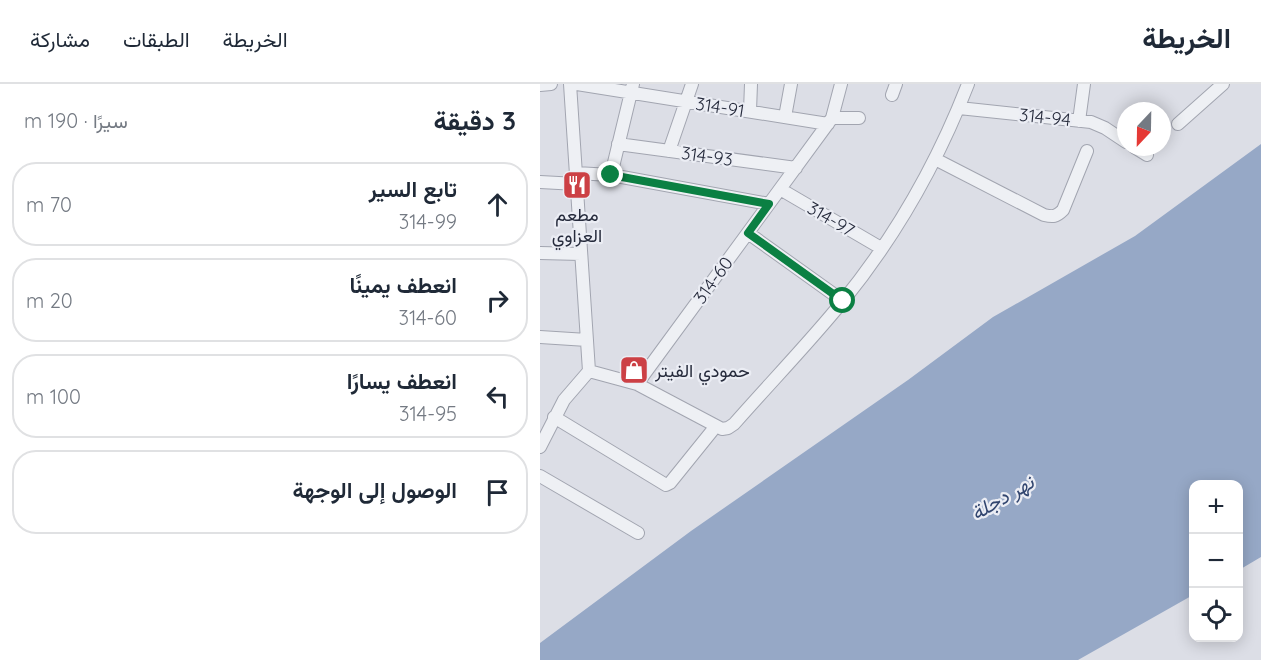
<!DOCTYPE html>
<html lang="ar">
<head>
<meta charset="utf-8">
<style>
	:root { --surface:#fff; --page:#f6f6f7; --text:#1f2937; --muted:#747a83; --line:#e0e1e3 }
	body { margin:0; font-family:Quicksand,Vazirmatn,sans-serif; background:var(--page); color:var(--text); direction:rtl }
	.controls { position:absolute; right:18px; bottom:18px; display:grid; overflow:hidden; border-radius:12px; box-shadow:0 3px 15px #0003 }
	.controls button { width:54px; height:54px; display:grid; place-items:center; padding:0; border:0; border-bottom:2px solid var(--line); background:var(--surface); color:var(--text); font:30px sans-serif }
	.compass { position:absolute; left:577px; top:18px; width:54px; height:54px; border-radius:50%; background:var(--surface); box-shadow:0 3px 15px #0003; rotate:202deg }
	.stop { position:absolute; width:18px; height:18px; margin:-14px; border:4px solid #0b8043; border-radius:50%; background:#fff }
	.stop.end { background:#0b8043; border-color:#fff; box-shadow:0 2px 6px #0008 }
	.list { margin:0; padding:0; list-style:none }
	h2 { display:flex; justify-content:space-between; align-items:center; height:78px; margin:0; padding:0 24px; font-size:26px }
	h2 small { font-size:20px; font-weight:400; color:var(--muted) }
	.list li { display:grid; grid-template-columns:39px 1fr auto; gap:18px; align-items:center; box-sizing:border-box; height:84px; margin:0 12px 12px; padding:0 12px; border:2px solid var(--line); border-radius:24px }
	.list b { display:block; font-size:22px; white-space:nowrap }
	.list p { margin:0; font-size:20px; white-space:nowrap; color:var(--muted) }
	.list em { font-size:20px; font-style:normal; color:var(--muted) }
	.icon { flex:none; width:33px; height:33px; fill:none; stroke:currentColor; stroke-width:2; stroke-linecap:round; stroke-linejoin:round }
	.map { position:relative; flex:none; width:721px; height:576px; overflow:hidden; direction:ltr }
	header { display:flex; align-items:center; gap:36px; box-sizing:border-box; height:84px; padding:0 30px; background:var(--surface); border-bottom:2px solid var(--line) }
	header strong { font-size:28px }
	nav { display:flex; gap:33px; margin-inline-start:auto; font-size:21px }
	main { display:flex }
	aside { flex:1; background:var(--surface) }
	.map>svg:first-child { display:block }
</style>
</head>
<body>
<header>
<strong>الخريطة</strong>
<nav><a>الخريطة</a><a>الطبقات</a><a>مشاركة</a></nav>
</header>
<main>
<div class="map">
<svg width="721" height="576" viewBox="0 0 721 576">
	<rect width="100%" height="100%" fill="#dcdee6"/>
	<path fill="#96a8c6" d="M721,60v413l-22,13 -1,-86h-44l-1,111 -115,65h-538v-17l151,-112 217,-151 85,-63 142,-81z"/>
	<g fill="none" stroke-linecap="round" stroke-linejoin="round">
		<g stroke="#a2a5b0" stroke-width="14">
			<path id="minor" d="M30,0l19,287
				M37,0l251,40
				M0,1l11,-1
				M352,11l4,-11
				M419,24l132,14 14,6 21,14
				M210,27l1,-27
				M245,33l6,-33
				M292,34h27
				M539,37l5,-37
				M638,40l45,-40
				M78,60l178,24
				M594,63l13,8
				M129,67l23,-67
				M395,75l109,56c9,2 12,2 19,-5l24,-59
				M36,89l35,2 158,29
				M71,91l22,-91
				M0,98l37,2
				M240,105l101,59
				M208,149l95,68
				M0,169l41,1
				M0,253l47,3
				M49,287l48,13 85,45 6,-1 6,-4c36,-41 74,-80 109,-123 52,-64 95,-140 125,-217
				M97,300l195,-266 9,-34
				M14,333l112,68 4,-2 46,-57
				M0,363l24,-47 25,-29
				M0,392l98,57"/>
		</g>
		<use href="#minor" stroke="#eef0f4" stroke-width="12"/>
	</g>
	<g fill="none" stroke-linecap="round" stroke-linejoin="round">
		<path stroke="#0b8043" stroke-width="8" d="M71,91l158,29 -21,29 95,68"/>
	</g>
	<defs>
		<g id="restaurant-square" transform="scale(1.5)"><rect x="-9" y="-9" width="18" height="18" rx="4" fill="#cc4045" stroke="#ebedf4"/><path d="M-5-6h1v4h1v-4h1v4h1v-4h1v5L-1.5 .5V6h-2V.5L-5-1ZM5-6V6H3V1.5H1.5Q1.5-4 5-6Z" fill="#fff"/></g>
		<g id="shop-square" transform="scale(1.5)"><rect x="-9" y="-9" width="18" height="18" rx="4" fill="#cc4045" stroke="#ebedf4"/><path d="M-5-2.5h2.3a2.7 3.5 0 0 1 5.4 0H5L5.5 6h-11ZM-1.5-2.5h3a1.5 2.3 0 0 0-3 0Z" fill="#fff"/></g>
	</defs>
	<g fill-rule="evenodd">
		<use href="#restaurant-square" x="37" y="101"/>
		<use href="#shop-square" x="94" y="286"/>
	</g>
	<g text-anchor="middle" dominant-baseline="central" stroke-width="4.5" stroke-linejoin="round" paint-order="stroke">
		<g font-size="18" fill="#262b3c" stroke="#ebedf4">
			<text transform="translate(180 23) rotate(9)">314-91</text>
			<text transform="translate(505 33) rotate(6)">314-94</text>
			<text transform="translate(167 72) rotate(8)">314-93</text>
			<text transform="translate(291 135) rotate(30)">314-97</text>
			<text transform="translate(173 196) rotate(-54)">314-60</text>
		</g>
		<g font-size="18" fill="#262b3c" stroke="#ebedf4">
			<text x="37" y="130">مطعم<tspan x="37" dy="21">العزاوي</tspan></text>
			<text x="115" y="286" text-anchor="start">حمودي الفيتر</text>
		</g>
		<g font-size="20" font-style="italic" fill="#31456f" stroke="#ebedf4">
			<text transform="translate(462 413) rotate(-30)">نهر دجلة</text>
		</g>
	</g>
</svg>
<div class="controls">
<button>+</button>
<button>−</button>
<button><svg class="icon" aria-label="locate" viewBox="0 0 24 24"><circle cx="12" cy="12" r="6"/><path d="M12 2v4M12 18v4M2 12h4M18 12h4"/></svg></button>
</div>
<svg class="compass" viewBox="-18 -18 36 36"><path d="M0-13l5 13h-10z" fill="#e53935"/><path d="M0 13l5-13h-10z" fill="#747a83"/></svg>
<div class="stop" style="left:303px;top:217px"></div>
<div class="stop end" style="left:71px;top:91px"></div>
</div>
<aside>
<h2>3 دقيقة<small>سيرًا · 190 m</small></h2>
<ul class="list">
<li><svg class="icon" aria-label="ahead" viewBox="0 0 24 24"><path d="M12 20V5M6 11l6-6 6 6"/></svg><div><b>تابع السير</b><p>314-99</p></div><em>70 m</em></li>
<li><svg class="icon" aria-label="right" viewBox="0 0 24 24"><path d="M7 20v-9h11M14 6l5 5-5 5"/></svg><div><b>انعطف يمينًا</b><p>314-60</p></div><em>20 m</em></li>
<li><svg class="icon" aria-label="left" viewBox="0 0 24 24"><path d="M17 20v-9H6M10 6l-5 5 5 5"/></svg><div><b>انعطف يسارًا</b><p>314-95</p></div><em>100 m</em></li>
<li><svg class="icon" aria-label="arrive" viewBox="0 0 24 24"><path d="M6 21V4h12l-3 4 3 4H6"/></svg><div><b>الوصول إلى الوجهة</b></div></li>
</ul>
</aside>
</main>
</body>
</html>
